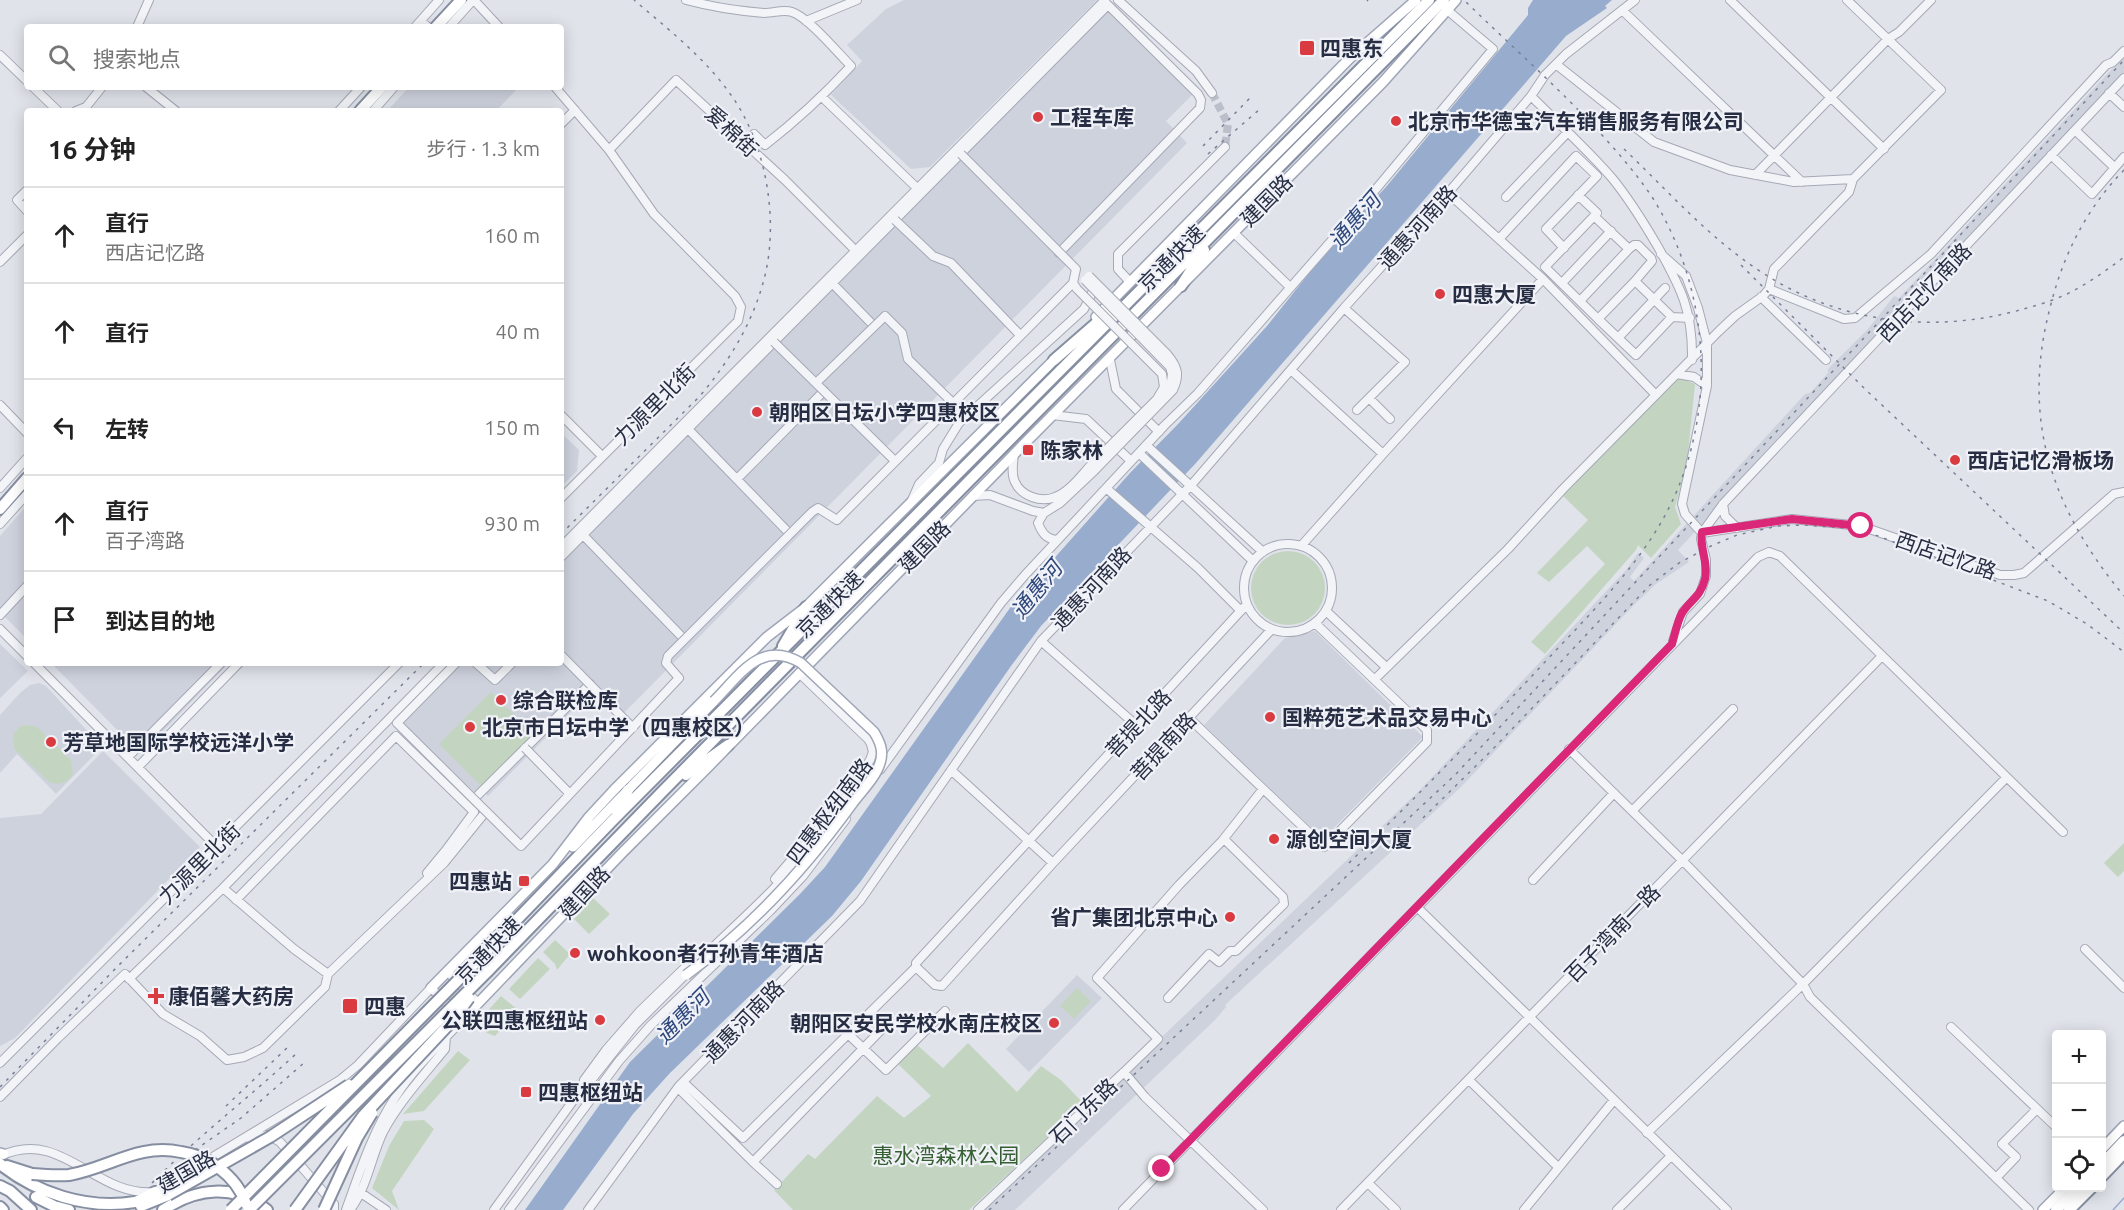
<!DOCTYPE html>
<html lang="zh">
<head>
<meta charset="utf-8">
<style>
	:root { --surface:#fff; --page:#f6f6f6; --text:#222; --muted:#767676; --line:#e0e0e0 }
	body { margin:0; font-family:Ubuntu,"Noto Sans SC",sans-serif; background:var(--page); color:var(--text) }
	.controls { position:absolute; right:18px; bottom:18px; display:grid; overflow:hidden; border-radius:6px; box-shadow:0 3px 15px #0003 }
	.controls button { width:54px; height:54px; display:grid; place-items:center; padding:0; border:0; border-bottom:2px solid var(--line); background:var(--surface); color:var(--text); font:30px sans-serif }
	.stop { position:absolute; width:18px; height:18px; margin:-14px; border:4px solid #db2777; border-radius:50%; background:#fff }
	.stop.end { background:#db2777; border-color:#fff; box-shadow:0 2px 6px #0008 }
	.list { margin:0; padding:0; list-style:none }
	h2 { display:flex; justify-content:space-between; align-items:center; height:78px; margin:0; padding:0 24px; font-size:26px }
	h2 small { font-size:20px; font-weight:400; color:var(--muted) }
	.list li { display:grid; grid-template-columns:39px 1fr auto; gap:18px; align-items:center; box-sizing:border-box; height:96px; padding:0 24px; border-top:2px solid var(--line) }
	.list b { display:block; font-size:22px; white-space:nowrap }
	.list p { margin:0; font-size:20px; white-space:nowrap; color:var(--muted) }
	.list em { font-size:20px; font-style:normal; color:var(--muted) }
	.icon { flex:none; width:33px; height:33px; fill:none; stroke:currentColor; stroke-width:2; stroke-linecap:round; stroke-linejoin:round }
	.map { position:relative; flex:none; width:2124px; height:1210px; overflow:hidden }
	.search { position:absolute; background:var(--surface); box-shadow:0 3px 15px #0003; left:24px; top:24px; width:540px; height:66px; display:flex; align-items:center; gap:15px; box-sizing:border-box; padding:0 21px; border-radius:6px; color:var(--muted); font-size:22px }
	.panel { position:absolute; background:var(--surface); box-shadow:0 3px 15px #0003; left:24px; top:108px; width:540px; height:558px; border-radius:6px }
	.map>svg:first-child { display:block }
</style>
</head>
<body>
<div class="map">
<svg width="2124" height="1210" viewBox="0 0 2124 1210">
	<rect width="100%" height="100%" fill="#e0e3ea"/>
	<path fill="#ced2dd" d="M904,0h193l-167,167 -19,2 -80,-74 31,-34 -15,-16 39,-36z
		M1112,2l87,86 -33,33 21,22 -568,575 -27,-27 -104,105 -7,-7 -5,5 -74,-70 6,-7 -2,-2 52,-52h103v-104z
		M2124,56v19l-446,475 11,12 -33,22 -22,21 -173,182 -236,218 1,2 -11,13 -200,190h-34l439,-420 206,-220 12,-17 6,5 -14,19 4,4 171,-187 5,-1 18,-20v-4l40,-40 26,-33 5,2z
		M409,87h110l-23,24h-109z
		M561,433l18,17 -2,21 -16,16z
		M27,505v134l-27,-27v-76z
		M1315,631l108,106 -100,102 -119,-114 81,-87z
		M0,644l28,27 -28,27z
		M51,663h178l-88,91z
		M39,683l7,3 56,61 -46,47 -39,-40 -17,19v-58l20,-22 10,-8z
		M103,751l97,96 -185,191 -15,8v-228l41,-4z
		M1077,975l25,23 -73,74 -23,-23z"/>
	<path fill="#c3d5c1" d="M1678,377l17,7 -8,79 -12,44 6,17 -30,34 -13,-13 -2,5 -91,104 -14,-12 74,-78 -18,-18 -38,36 -12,-9 51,-53 -25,-24z
		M1251 588a37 37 0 1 1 74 0a37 37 0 1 1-74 0Z
		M491,692l43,42 -53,52 -42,-42z
		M26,725l11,2 34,33 2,13c-5,10 -13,13 -24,9l-35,-33 -1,-14 6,-8z
		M2124,843v28l-6,6 -14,-14z
		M593,898l17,16 -21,20 -15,-15z
		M555,940l15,14 -13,16 -2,-6 -12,-12z
		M538,958l12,11 -30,30 -11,-10z
		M1077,988l14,13 -17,18 -14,-13z
		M501,996l17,14 -23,26 -8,-3 -10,-10z
		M968,1043l49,49 24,-26 20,14 23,24 -115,106h-176l-19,-20 34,-36 7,5 62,-63 27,22 27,-22 -33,-32 18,-20 27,24z
		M458,1051l12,9 -46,51 -21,3z
		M424,1120l10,9 -42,62 7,19 -27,-22 17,-42 15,-25z"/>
	<path fill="#98accd" d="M1533,0h79l-7,6 2,2 -41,28 -370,427 -155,163 -30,40 -150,215 -29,35 -162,157 -37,41 -70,96h-38l105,-148 170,-168 25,-27 185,-259 120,-135 49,-50 88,-97 63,-79 56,-60 142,-172v-7z"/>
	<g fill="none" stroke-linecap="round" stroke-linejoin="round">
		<path stroke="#98accd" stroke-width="1.5" d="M2113,1210l11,-12"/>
		<path stroke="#bbbfc9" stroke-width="8" stroke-dasharray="8 4" stroke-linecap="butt" d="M1212,93l16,31 -3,23"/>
		<g stroke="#a5a9b5" stroke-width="10">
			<path id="minor" d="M474,0l25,27
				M686,0c26,7 52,11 78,13 10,0 19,-4 28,-1 16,5 46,41 59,54 -27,29 -55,55 -86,79l-11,-11
				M1118,0l78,71 16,22
				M1730,0l154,149
				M1622,10l180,172
				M421,21l7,6
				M806,21l51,-21
				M137,27l12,-27
				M415,27l24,-27
				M449,27l24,-27
				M0,55l27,26
				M1557,65l97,77 76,28 64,12 59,-3 88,-89 -94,-90
				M33,87l25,24
				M146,87l30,24
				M555,87l54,63 45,64 81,82 6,11 -3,14 -177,177
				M2109,93l15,14
				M1531,96c27,27 56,53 81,82 18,22 32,45 46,69 23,41 35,64 34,113
				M822,97l95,91
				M76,111l10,-4 16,-20
				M339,111l22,-24
				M373,111l21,-24
				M561,124l14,-14
				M2075,130l39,37
				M609,150l67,-70 109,100 70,70
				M2051,155l41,39 32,-37
				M1755,175l133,-136 11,-7 32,-32
				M27,190l-10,10 10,11
				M1578,195l19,18 -52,54 53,52
				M1506,197l61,-64
				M1234,233l56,54
				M1499,239l77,-83 21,20 -51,53 18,19
				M1629,249l5,-4h4l13,13 1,3 -17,20
				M1661,254l25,22 12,32 9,35v43l-25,118 3,10 17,19 90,-14 69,7 139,49h14l10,-2 90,-79 10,-2
				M0,262l27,-27
				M1543,279l113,116
				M1130,282l-12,-13v-15l107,-107
				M832,283l42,43
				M1562,283l49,-52
				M1769,289l75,30 11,-1 76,-64 175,-189 7,-3 11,-11
				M1761,297l65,63
				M1580,301l49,-52 -35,-33
				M1344,308l61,54 -48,48
				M1672,317l-36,38 -38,-36 37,-38 37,36 18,1
				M1618,338l47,-50
				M1110,360l6,29 43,43
				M1291,370l92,84 160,-175 -95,-86
				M1677,374l17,3 13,9
				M1369,398l21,21
				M0,405l27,28
				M561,415l41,41
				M1052,415l34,4 45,42
				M688,429l102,105
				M1146,445l117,107
				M1139,453l114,108
				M1014,454c-1,9 -3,20 1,28 6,14 26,21 40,15 14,-5 25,-20 35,-31
				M737,479l87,-88
				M0,488l27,-30
				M1106,488l92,80 43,43
				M973,496l17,-1 43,16 11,2 16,-10 34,-32
				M912,500l7,-16 20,-21 4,-14 16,-26 125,-114 8,-16
				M1723,504l2,12 12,12
				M1044,513l-6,10c4,10 8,16 19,17
				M0,524l27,-30
				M583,535l101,104
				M1244 588a44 44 0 1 1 88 0a44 44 0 1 1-88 0Z
				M1302,545l81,-91
				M561,547l544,-547
				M561,557l547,-552 90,89 3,6 -1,8 -141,145
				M1247,604l-331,359v4l19,18 7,1 111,-123 219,-234
				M1326,611l60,56
				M0,615l27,-29
				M0,629l27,27
				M1041,641l95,84
				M1673,641l10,-29 17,-18 6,-18v-16l-5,-21 1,-6 21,-29 401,-426
				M34,663l182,183
				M476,663l19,17 17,-17
				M799,673l69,66 3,5 2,8
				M1375,679l133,-130 55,-60 156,-158 16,-15 28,-20 6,-7 5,-20 75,-77 4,-13
				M1189,718l135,129 103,-105v-12l-112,-107
				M1569,749l113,111 121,124 7,13 219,213
				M128,757l93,-94
				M138,767l101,-104
				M880,770l121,-167 24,-28 139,-149 34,-33 163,-186 132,-158 -47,-40
				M951,770l102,93
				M474,799l116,-115
				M1632,811l101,-102
				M775,879l43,-50
				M1533,880l81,-87
				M223,888l71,61 34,25
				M236,900l160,-164 78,76 -28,38 -19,23 2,4
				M1418,908l309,302
				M2085,949l39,39
				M698,962c36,-36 75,-69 107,-108 24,-29 44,-63 65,-94l3,-8
				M448,972l30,31
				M129,979l94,-91 221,-225
				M1168,998l41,-44 10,8 11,-11h6l48,-47 -1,-7 -59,-58
				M1951,1027l105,100
				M848,1034l38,36 59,-59
				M0,1063l399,-400
				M1124,1072l34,-33 -61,-61 82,-93 43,-44 41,-52
				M1469,1080l89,87
				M683,1082l60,56 173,-171
				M583,1087l1,-7 22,-30 34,-39 60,-58
				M678,1088l75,74 129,-133
				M0,1097l58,-59 67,-64 38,40 37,22 27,24 17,-3 19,-9 62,-61 3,-13 116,-111 39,-48
				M1647,1133l156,-149 203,-206
				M249,1138l19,-3 12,7 54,62v6
				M1,1156c60,-29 95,42 154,36l185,-112 18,-15 73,-77 32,31c-23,25 -49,49 -67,77 -23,35 -36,75 -50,114
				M753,1162l24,22
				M1996,1178l20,-21 -14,-13 35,-35
				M1368,1183l28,27
				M361,1193l25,17
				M350,1210c17,-22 21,-53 33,-78 16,-30 40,-56 62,-83l1,-12
				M494,1210l89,-123 6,-4 46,-58 53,-53
				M509,1210l110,-149 32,-36 119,-114 33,-35 43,-57
				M588,1210l91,-124 181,-185 181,-260 152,-158 151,-175 104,-115 83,-97 14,-21 21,-21 69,-54
				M978,1210l146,-138 21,25 118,113
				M1123,1210l635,-653 11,-5 11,4 283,276
				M1341,1210l541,-554
				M1524,1210l90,-110
				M1617,1210l54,-54"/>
		</g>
		<g stroke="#9ea5b7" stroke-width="12">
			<path id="major" d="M1096,317l254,-259 66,-58
				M573,847l141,-146
				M431,988l122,-124 36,-47 25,-27 153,-153 39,-30 251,-250
				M463,1019l160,-167 85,-85 315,-322 360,-363 73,-82
				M2102,1149l22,-23
				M0,1153l4,1
				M2043,1210l22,-22"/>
		</g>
		<g stroke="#868ea2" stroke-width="14">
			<path id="highway" d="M436,27l25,-27
				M360,111l22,-24
				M1181,286l23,-36
				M1054,360l54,-47
				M0,509l27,-31
				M783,646l23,-39
				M686,775l42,-30
				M617,812l11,-22
				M478,960l135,-140 816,-820
				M488,971l174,-179 782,-792
				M0,1164c36,29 87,46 135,38 7,-2 14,-7 20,-10
				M2102,1164l22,-23
				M7,1166l25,8
				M2102,1176l22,-23
				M0,1186l10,5 21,19
				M36,1197l18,9 15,4
				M141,1206l27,-11
				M0,1207l3,3
				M163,1210c33,-22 72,-27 104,0
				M2056,1210l22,-22
				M2069,1210l22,-22"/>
		</g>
		<use href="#minor" stroke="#f3f4f8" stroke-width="8"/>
		<use href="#major" stroke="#fff" stroke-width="9"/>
		<use href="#highway" stroke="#fff" stroke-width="10"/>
		<path stroke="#788095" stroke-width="1.5" stroke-dasharray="3 6" stroke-linecap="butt" d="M1367,1l1,-1
			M1203,146l47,-48
			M1624,149c45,43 87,91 139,124 76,50 170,61 257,37 15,-4 32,-9 47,-16 20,-10 39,-23 57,-37
			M1208,154l52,-45
			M2124,170c-37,38 -60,83 -73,134 -31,114 0,204 73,292
			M1741,265l125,125 258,243
			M561,534l138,-137c29,-34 52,-71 64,-114 17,-59 4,-138 -32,-188 -26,-37 -63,-66 -97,-95
			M1423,818l66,-65 161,-168 29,-22 32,-17 26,-11 41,-9 25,-1 43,3 19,3 183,70 39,23 37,28
			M1349,863c62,-61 123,-123 182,-186 42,-46 89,-90 123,-143 65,-101 61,-234 0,-334 -13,-20 -28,-38 -44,-56 -45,-51 -97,-96 -146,-144
			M0,1087l118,-121 306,-303
			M226,1106l63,-60
			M195,1150l46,-32 64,-56
			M152,1183c46,-47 98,-86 146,-131
			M989,1210l466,-435 669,-715"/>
		<g stroke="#a5a9b5" stroke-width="10" stroke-linecap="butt">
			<path id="minor-bridge" d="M961,154l115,115 -3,14 4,6 85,85 2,13 -7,12 -67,67
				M895,220l38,36 18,7 69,72
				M1089,276l78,78c11,13 13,21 6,36l-79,81
				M1085,280l85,87 2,7 -2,15
				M774,342l121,119
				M816,383l69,-67 17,17 6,26 45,44
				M561,655l72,73
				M456,663l-59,60 124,123 158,-168 -13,-15 2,-7 144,-144 6,-4 19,12 236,-237
				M525,748l45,46"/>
		</g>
		<g stroke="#9ea5b7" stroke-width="12" stroke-linecap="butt">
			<path id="major-bridge" d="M686,975c65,-47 119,-106 166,-171 9,-12 24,-27 28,-41 4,-12 0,-21 -6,-31l-73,-69c-40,-24 -61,12 -87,38"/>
		</g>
		<g stroke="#868ea2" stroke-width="14" stroke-linecap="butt">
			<path id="highway-bridge" d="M32,1174c12,1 25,2 37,1 40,-7 69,-32 112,-23 14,2 26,6 38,16 12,9 22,21 27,36
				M168,1195l102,-58 79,-52
				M231,1210l247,-250
				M249,1210l239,-239
				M295,1210l68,-94 90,-96 16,-22
				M324,1210l33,-72 15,-25"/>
		</g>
		<use href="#minor-bridge" stroke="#f3f4f8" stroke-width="8"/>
		<use href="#major-bridge" stroke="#fff" stroke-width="9"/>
		<use href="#highway-bridge" stroke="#fff" stroke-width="10"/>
	</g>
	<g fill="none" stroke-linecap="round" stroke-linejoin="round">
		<path stroke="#db2777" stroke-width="8" d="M1162,1169l510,-525c3,-10 5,-22 10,-31 9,-14 18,-15 23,-34 4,-16 -6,-31 -3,-47l90,-13 69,7"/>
	</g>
	<g fill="#d93b40" stroke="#f0f2f8" stroke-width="2">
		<rect x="1299" y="40" width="16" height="16" rx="3"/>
		<circle cx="1038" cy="117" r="6"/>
		<circle cx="1396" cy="121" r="6"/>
		<circle cx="1440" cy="294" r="6"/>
		<circle cx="757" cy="412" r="6"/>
		<rect x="1022" y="444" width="12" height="12" rx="3"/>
		<circle cx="1955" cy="460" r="6"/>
		<circle cx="501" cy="700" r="6"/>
		<circle cx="1270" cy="717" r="6"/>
		<circle cx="470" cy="727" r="6"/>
		<circle cx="51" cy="742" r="6"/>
		<circle cx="1274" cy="839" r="6"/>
		<rect x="518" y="875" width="12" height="12" rx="3"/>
		<circle cx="1230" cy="917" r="6"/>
		<circle cx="575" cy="953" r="6"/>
		<path d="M153 987h6v6h6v6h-6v6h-6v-6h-6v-6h6z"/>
		<rect x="342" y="998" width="16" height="16" rx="3"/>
		<circle cx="600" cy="1020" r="6"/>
		<circle cx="1054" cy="1023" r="6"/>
		<rect x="520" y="1086" width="12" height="12" rx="3"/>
	</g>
	<g text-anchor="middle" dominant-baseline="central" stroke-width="4.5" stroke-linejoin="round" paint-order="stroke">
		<g font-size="21" font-weight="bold" fill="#272e43" stroke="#f0f2f8" text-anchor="start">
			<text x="1320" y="48">四惠东</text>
			<text x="1050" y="117">工程车库</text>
			<text x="1408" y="121">北京市华德宝汽车销售服务有限公司</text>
			<text x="1452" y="294">四惠大厦</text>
			<text x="769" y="412">朝阳区日坛小学四惠校区</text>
			<text x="1040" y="450">陈家林</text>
			<text x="1967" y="460">西店记忆滑板场</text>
			<text x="513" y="700">综合联检库</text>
			<text x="1282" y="717">国粹苑艺术品交易中心</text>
			<text x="482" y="727">北京市日坛中学（四惠校区）</text>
			<text x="63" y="742">芳草地国际学校远洋小学</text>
			<text x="1286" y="839">源创空间大厦</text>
			<text x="512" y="881" text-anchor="end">四惠站</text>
			<text x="1218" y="917" text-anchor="end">省广集团北京中心</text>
			<text x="587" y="953">wohkoon者行孙青年酒店</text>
			<text x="168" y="996">康佰馨大药房</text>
			<text x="364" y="1006">四惠</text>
			<text x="588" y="1020" text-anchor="end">公联四惠枢纽站</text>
			<text x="1042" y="1023" text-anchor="end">朝阳区安民学校水南庄校区</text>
			<text x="538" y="1092">四惠枢纽站</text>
		</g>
		<g font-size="21" fill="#272e43" stroke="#f0f2f8">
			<text transform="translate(732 131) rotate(43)">爱棉街</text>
			<text transform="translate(1266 200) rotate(-45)">建国路</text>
			<text transform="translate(1417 227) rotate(-48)">通惠河南路</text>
			<text transform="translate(1171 258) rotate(-45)">京通快速</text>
			<text transform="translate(1924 292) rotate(-47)">西店记忆南路</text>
			<text transform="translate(654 404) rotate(-45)">力源里北街</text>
			<text transform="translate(924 546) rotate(-45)">建国路</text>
			<text transform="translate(1946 555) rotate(19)">西店记忆路</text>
			<text transform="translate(1091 588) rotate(-47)">通惠河南路</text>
			<text transform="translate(829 604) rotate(-45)">京通快速</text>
			<text transform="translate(1138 723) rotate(-47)">菩提北路</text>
			<text transform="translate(1163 746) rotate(-47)">菩提南路</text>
			<text transform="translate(829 811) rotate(-53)">四惠枢纽南路</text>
			<text transform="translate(199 863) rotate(-45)">力源里北街</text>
			<text transform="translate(584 892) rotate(-47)">建国路</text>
			<text transform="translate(1612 933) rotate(-46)">百子湾南一路</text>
			<text transform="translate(488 950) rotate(-46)">京通快速</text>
			<text transform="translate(743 1021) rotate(-46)">通惠河南路</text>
			<text transform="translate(1083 1111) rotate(-44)">石门东路</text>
			<text transform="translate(186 1171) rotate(-30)">建国路</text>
		</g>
		<g font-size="21" fill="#366033" stroke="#f0f2f8">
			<text x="946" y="1155">惠水湾森林公园</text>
		</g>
		<g font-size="22" font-style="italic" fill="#2e477b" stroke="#f0f2f8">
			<text transform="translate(1354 220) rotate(-49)">通惠河</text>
			<text transform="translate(1036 589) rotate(-51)">通惠河</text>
			<text transform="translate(682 1016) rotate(-45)">通惠河</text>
		</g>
	</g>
</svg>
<div class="controls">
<button>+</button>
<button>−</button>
<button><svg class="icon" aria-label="locate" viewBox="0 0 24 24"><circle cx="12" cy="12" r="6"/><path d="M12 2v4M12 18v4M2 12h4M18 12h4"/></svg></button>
</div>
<div class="stop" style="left:1861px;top:526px"></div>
<div class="stop end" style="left:1162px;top:1169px"></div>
<div class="search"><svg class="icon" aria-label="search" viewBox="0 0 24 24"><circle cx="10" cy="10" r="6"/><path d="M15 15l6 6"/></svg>搜索地点</div>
<section class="panel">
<h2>16 分钟<small>步行 · 1.3 km</small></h2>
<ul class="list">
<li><svg class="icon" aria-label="ahead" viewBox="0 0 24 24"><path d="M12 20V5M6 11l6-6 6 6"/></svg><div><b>直行</b><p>西店记忆路</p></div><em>160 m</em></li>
<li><svg class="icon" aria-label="ahead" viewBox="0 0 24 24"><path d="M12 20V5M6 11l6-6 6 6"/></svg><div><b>直行</b></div><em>40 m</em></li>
<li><svg class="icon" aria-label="left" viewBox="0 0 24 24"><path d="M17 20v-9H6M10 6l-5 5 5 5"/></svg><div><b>左转</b></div><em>150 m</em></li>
<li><svg class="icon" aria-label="ahead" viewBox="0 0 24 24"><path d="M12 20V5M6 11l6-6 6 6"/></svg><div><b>直行</b><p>百子湾路</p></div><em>930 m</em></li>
<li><svg class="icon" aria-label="arrive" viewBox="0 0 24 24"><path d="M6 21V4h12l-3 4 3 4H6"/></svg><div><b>到达目的地</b></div></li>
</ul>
</section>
</div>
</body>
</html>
